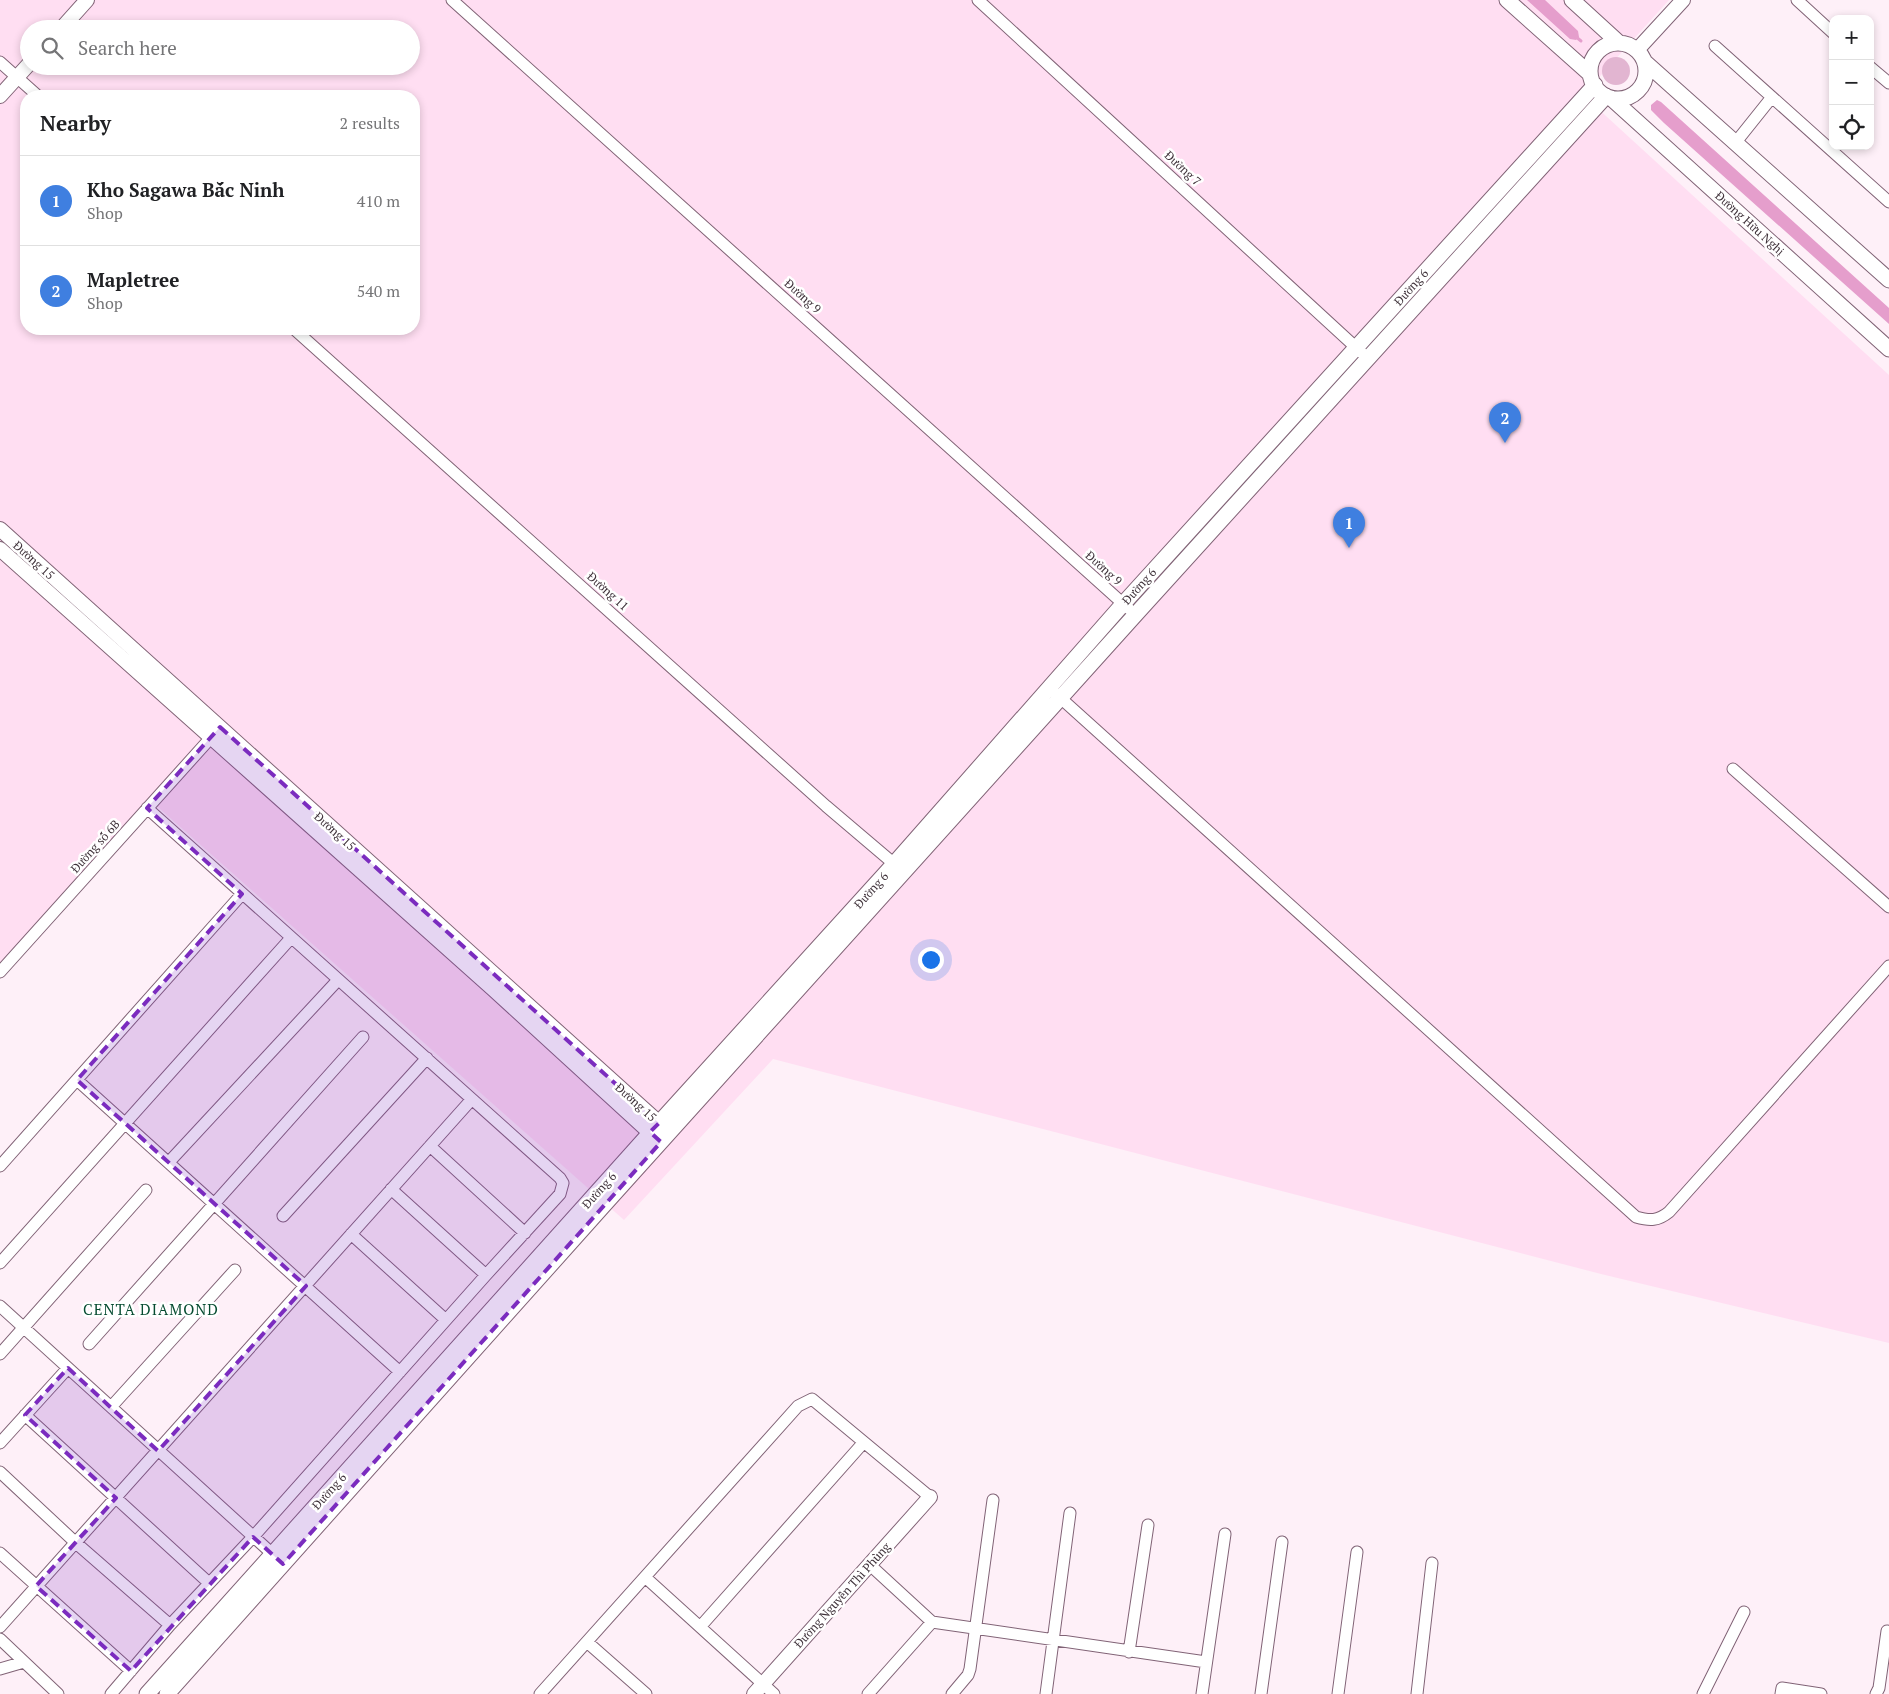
<!DOCTYPE html>
<html lang="en">
<head>
<meta charset="utf-8">
<style>
	:root { --surface:#fff; --page:#f2f2f2; --text:#202124; --muted:#757577; --line:#e0e0e0; --accent:#338e65 }
	body { margin:0; font-family:"PT Serif",serif; background:var(--page); color:var(--text) }
	.controls { position:absolute; right:15px; top:15px; display:grid; overflow:hidden; border-radius:10px; box-shadow:0 2px 8px #0003 }
	.controls button { width:45px; height:45px; display:grid; place-items:center; padding:0; border:0; border-bottom:1px solid var(--line); background:var(--surface); color:var(--text); font:25px sans-serif }
	.you { position:absolute; left:930px; top:959px; width:18px; height:18px; margin:-12px; border:4px solid #fff; border-radius:50%; background:#1a73e8; box-shadow:0 0 0 8px #1a73e833 }
	.badge { display:grid; place-items:center; width:32px; height:32px; border-radius:50%; background:var(--accent); color:#fff; font-size:16px; font-weight:700 }
	.pin { position:absolute; translate:-50% -41px; filter:drop-shadow(0 1px 2px #0008) }
	.pin::after { content:''; position:absolute; top:26px; width:18px; height:15px; background:inherit; clip-path:polygon(0 0,100% 0,50% 100%) }
	.list { margin:0; padding:0; list-style:none }
	h2 { display:flex; justify-content:space-between; align-items:center; height:65px; margin:0; padding:0 20px; font-size:21px }
	h2 small { font-size:16px; font-weight:400; color:var(--muted) }
	.list li { display:grid; grid-template-columns:32px 1fr auto; gap:15px; align-items:center; box-sizing:border-box; height:90px; padding:0 20px; border-top:1px solid var(--line) }
	.list b { display:block; font-size:19px; white-space:nowrap }
	.list p { margin:0; font-size:16px; white-space:nowrap; color:var(--muted) }
	.list em { font-size:16px; font-style:normal; color:var(--muted) }
	.icon { flex:none; width:28px; height:28px; fill:none; stroke:currentColor; stroke-width:2; stroke-linecap:round; stroke-linejoin:round }
	.map { position:relative; flex:none; width:1889px; height:1694px; overflow:hidden }
	.search { position:absolute; background:var(--surface); box-shadow:0 2px 8px #0003; left:20px; top:20px; width:400px; height:55px; display:flex; align-items:center; gap:12px; box-sizing:border-box; padding:0 18px; border-radius:28px; color:var(--muted); font-size:19px }
	.panel { position:absolute; background:var(--surface); box-shadow:0 2px 8px #0003; left:20px; top:90px; width:400px; height:245px; border-radius:20px }
	.map>svg:first-child { display:block }
</style>
</head>
<body>
<div class="map">
<svg width="1889" height="1694" viewBox="0 0 1889 1694">
	<rect width="100%" height="100%" fill="#fef0f8"/>
	<path fill="#ffdef2" fill-rule="evenodd" d="M0,0h1669l-86,95 306,280v968l-288,-69 -828,-215 -149,161 -473,-419 -151,168zM29,29h382v37h-382zM26,96h388v233h-388z"/>
	<path fill="#e2b5d1" d="M1602 71a14 14 0 1 1 28 0a14 14 0 1 1-28 0Z"/>
	<path fill="#e59ecc" d="M1527,0h18l33,31 1,6 -3,3 -6,-1z
		M1657,100l4,2 228,206v16l-225,-201 -13,-13v-5z"/>
	<g fill="none" stroke-linecap="round" stroke-linejoin="round">
		<path stroke="#e59ecc" stroke-width="3" d="M1575,36l6,5"/>
		<g stroke="#816376" stroke-width="13">
			<path id="minor" d="M452,0l677,609
				M978,0l384,353
				M1797,0l36,33
				M1715,46l174,156
				M0,62l38,34
				M1870,67l19,16
				M1736,142l36,-45
				M294,329l532,477 73,62
				M1055,693l581,524c14,4 22,4 33,-5l220,-246
				M1733,769l156,138
				M0,972l216,-240
				M77,1080l323,292
				M430,1146l95,87
				M169,1162l169,-182
				M0,1166l242,-272
				M391,1189l95,86
				M283,1216l144,-158
				M351,1234l95,86
				M0,1263l291,-325
				M0,1306l278,253
				M89,1344l274,-307
				M0,1354l146,-164
				M111,1407l124,-137
				M25,1415l184,168
				M0,1443l68,-75
				M0,1472l76,71 94,82
				M0,1553l131,118
				M870,1565l62,57 274,40
				M645,1577l129,117
				M0,1627l472,-528
				M700,1627l164,-185
				M0,1639l58,55
				M587,1642l59,52
				M1129,1652l19,-127
				M0,1669l24,-7
				M111,1694l59,-69 83,-88 233,-262 74,-81 3,-11 -3,-5 -413,-370
				M540,1694l258,-288 14,-7 118,98
				M868,1694l64,-72
				M952,1694l16,-19 2,-6 23,-169
				M1046,1694l24,-181
				M1202,1694l23,-160
				M1261,1694l21,-152
				M1338,1694l19,-142
				M1417,1694l15,-131
				M1703,1694l41,-82
				M1781,1694l1,-6 39,6
				M1876,1694l3,-6 8,-57"/>
		</g>
		<g stroke="#816376" stroke-width="16">
			<path id="tertiary" d="M61,29l26,-29
				M1637,50l46,-50
				M0,96l29,-32
				M0,529l667,601
				M0,549l493,440 165,151
				M754,1694l176,-197"/>
		</g>
		<g stroke="#816376" stroke-width="17">
			<path id="secondary" d="M1507,0l83,74
				M1572,0l46,42
				M1590 71a28 28 0 1 1 56 0a28 28 0 1 1-56 0Z
				M1646,63l243,217
				M1611,98l278,251
				M147,1694l512,-571 235,-259 229,-260 472,-519
				M167,1694l436,-488 533,-592 470,-518"/>
		</g>
		<use href="#minor" stroke="#fff" stroke-width="11"/>
		<use href="#tertiary" stroke="#fff" stroke-width="14"/>
		<use href="#secondary" stroke="#fff" stroke-width="15"/>
	</g>
	<path fill="#7b2cbf" fill-opacity="0.2" stroke="#7b2cbf" stroke-width="4" stroke-dasharray="10 6" stroke-linejoin="round" d="M220,727l439,396 -9,9 11,10 -378,422 -30,-27 -122,134 -95,-85 80,-88 -91,-83 43,-47 90,83 148,-165 -229,-206 165,-186 -95,-86z"/>
	<g text-anchor="middle" dominant-baseline="central" stroke-width="5" stroke-linejoin="round" paint-order="stroke">
		<g font-size="12" fill="#3e3139" stroke="#fff">
			<text transform="translate(1183 168) rotate(43)">Đường 7</text>
			<text transform="translate(1750 223) rotate(42)">Đường Hữu Nghị</text>
			<text transform="translate(1411 287) rotate(-48)">Đường 6</text>
			<text transform="translate(803 296) rotate(42)">Đường 9</text>
			<text transform="translate(34 560) rotate(42)">Đường 15</text>
			<text transform="translate(1104 568) rotate(42)">Đường 9</text>
			<text transform="translate(1139 586) rotate(-48)">Đường 6</text>
			<text transform="translate(608 591) rotate(42)">Đường 11</text>
			<text transform="translate(335 831) rotate(42)">Đường 15</text>
			<text transform="translate(95 846) rotate(-48)">Đường số 6B</text>
			<text transform="translate(871 890) rotate(-48)">Đường 6</text>
			<text transform="translate(636 1102) rotate(42)">Đường 15</text>
			<text transform="translate(599 1190) rotate(-48)">Đường 6</text>
			<text transform="translate(329 1491) rotate(-48)">Đường 6</text>
			<text transform="translate(842 1595) rotate(-48)">Đường Nguyễn Thì Phùng</text>
		</g>
		<g font-size="15" letter-spacing="1" fill="#064c31" stroke="#fff">
			<text x="151" y="1309">CENTA DIAMOND</text>
		</g>
	</g>
</svg>
<div class="controls">
<button>+</button>
<button>−</button>
<button><svg class="icon" aria-label="locate" viewBox="0 0 24 24"><circle cx="12" cy="12" r="6"/><path d="M12 2v4M12 18v4M2 12h4M18 12h4"/></svg></button>
</div>
<div class="you"></div>
<div class="pin badge" style="left:1349px;top:548px;background:#3f7fe0">1</div>
<div class="pin badge" style="left:1505px;top:443px;background:#3f7fe0">2</div>
<div class="search"><svg class="icon" aria-label="search" viewBox="0 0 24 24"><circle cx="10" cy="10" r="6"/><path d="M15 15l6 6"/></svg>Search here</div>
<section class="panel">
<h2>Nearby<small>2 results</small></h2>
<ul class="list">
<li><span class="badge" style="background:#3f7fe0">1</span><div><b>Kho Sagawa Bắc Ninh</b><p>Shop</p></div><em>410 m</em></li>
<li><span class="badge" style="background:#3f7fe0">2</span><div><b>Mapletree</b><p>Shop</p></div><em>540 m</em></li>
</ul>
</section>
</div>
</body>
</html>
